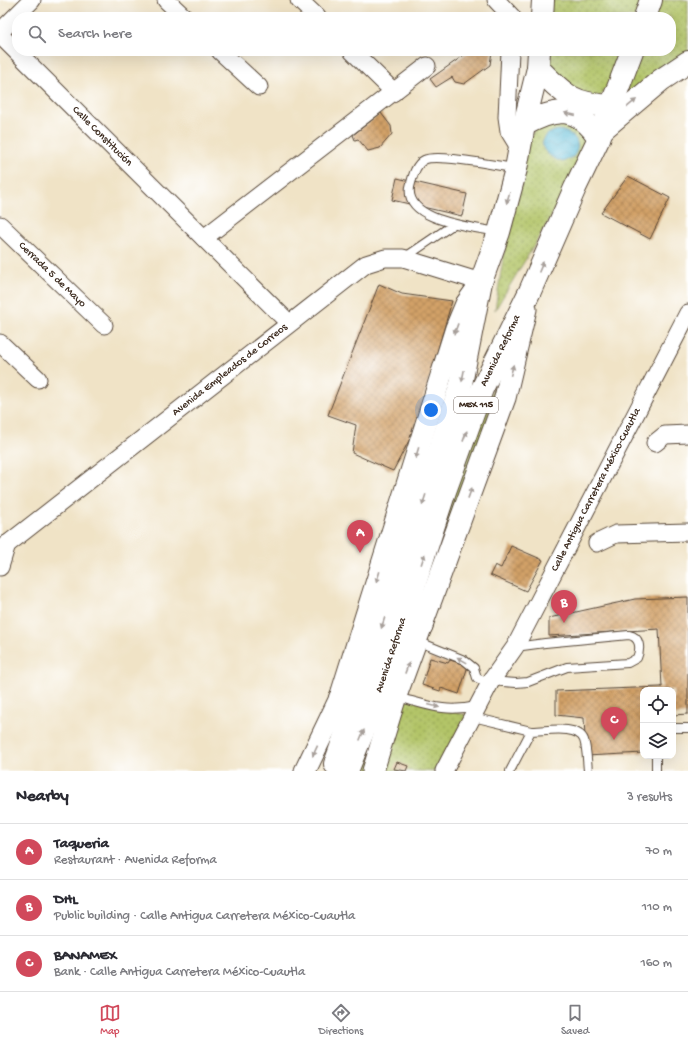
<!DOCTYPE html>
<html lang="en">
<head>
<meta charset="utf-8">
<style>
	:root { --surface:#fff; --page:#f2f2f3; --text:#2b2b33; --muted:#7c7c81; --line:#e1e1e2; --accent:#d1495b }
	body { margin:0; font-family:"Gochi Hand",sans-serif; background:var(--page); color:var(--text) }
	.controls { position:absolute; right:12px; bottom:12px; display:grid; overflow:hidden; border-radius:8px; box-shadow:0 4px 16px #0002 }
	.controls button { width:36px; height:36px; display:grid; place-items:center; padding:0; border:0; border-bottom:1px solid var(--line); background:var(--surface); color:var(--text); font:20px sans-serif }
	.you { position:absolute; left:431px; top:410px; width:14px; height:14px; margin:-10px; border:3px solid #fff; border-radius:50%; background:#1a73e8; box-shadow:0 0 0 6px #1a73e833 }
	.badge { display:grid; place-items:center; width:26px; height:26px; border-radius:50%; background:var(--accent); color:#fff; font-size:13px; font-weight:700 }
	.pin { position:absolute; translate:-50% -33px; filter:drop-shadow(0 1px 2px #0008) }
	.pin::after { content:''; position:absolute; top:21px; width:14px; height:12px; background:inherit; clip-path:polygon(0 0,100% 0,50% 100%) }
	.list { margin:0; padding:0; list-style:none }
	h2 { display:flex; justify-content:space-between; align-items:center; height:52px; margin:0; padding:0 16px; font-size:17px }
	h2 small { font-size:13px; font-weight:400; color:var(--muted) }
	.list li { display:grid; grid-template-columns:26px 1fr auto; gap:12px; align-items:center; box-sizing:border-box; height:56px; padding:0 16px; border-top:1px solid var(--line) }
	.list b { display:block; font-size:15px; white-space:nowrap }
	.list p { margin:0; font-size:13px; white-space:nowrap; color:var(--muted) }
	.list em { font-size:13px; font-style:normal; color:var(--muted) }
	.icon { flex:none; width:22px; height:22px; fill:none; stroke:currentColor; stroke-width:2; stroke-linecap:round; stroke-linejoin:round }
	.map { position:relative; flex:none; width:688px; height:771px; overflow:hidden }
	.search { position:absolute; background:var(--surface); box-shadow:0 4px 16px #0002; left:12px; right:12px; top:12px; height:44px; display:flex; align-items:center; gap:10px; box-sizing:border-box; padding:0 14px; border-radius:16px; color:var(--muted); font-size:15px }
	.sheet { height:220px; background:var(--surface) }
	nav { display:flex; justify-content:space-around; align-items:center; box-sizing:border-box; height:56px; border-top:1px solid var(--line); background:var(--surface); font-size:11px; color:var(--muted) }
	nav a { display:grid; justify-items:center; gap:2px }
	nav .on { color:var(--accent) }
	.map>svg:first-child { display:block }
</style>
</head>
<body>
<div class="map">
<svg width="688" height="771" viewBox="0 0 688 771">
	<defs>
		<pattern id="grass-dots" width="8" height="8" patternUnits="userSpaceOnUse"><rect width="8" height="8" fill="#b2c467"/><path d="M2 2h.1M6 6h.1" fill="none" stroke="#929f54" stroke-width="1.8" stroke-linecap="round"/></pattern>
		<pattern id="water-waves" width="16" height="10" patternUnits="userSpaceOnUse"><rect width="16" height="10" fill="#54b8d3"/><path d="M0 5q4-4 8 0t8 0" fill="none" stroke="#4796ab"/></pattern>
		<pattern id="building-cross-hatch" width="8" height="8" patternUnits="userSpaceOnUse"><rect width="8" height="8" fill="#d2a167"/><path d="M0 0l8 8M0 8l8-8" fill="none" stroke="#ac8354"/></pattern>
	</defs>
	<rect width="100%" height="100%" fill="#fff"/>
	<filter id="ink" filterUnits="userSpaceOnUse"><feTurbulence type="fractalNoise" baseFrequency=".025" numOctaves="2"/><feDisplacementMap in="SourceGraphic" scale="8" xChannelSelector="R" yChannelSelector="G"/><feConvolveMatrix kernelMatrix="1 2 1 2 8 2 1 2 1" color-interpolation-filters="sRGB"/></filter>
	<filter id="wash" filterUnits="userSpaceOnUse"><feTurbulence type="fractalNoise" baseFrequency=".012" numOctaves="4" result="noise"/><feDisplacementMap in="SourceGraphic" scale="16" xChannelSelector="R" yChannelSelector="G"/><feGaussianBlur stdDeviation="0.9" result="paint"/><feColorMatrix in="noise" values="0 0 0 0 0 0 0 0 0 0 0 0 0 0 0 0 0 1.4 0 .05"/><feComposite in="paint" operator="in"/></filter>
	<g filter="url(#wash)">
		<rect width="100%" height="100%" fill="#f0e3c6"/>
		<path fill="url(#grass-dots)" stroke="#767742" d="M543,0h105l-7,17h-99z
			M651,0h37v62l-63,47 7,-58h39v-34h-26z
			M539,51h87l-12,27 -20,27 -18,-5z
			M548,113l51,25 -104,172 25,-161z
			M530,291l-134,405 77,21 -29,54h-97z"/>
		<path fill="url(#water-waves)" stroke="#487178" d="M558,130c15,2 25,11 16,26l-11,6c-10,-3 -28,-13 -17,-26 2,-3 8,-5 12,-6z"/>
		<g id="blocks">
			<path fill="url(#building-cross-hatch)" d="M470,51h22l-2,14 -26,19 -9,-2 -3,-5 -16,10 -6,-8z
				M381,113l10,13 1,8 -12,14 -12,3 -10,-12 -3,1 -2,-5z
				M628,176l42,22 -20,41 -49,-26z
				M397,178l70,16 -5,22 -70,-16z
				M379,284l23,10 50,7 -38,130 -21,40 -41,-18 4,-28 -28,-10z
				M511,546l32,14 -17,31 -36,-16 5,-10 6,3z
				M688,597v117l-15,1v-25h-30v63l-57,3 -2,-38 -28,-3v-24l106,-4 -3,-58 -110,7v-18l86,-19z
				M430,658l18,5 2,-3 18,6 -9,28 -18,-6 -1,3 -18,-6z
				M397,762l11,4 -2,5 -12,-2z"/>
		</g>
	</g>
	<g filter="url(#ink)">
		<use href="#blocks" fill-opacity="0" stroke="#564637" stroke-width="1"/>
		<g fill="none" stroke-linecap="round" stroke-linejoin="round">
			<g stroke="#564637" stroke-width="10">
				<path id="service" d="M498,232c-25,-5 -99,-11 -87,-49 2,-8 5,-19 13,-23 13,-7 73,6 91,8
					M404,258l50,-34
					M417,641l47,19 10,8 3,10 13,6
					M491,681l25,2 12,-1 39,-15 61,-4 9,-5c4,-10 3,-21 -8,-23l-84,8 -30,4
					M397,697c31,8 47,16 80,9
					M473,717l58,14
					M673,728h15
					M656,756v15
					M510,771l21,-40c14,0 47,-7 53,9 3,9 3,21 4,31"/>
			</g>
			<g stroke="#564637" stroke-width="19">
				<g id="minor">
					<path d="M166,0l18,17"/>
					<path d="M299,0l18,17"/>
					<path d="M496,0l16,17"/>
					<path d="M0,32l32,-32"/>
					<path id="s1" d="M0,35l289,288"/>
					<path d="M220,51l39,36"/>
					<path d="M352,51l42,41"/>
					<path d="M510,51l-3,66 2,14 11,18"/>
					<path id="s2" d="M0,225l104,100"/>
					<path d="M204,238l223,-172"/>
					<path d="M0,343l38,36"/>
					<path d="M655,443l10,-8 23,-1"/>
					<path d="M597,543l19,-9 72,-2"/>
					<path id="s3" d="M0,550l366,-286 19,-6h18l78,24"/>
					<path d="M0,567l7,-23"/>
					<path id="s4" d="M444,771l47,-90 24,-34 173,-334"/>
				</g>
			</g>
			<g stroke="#564637" stroke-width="23">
				<path id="tertiary" d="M305,771l35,-73 116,-370 10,-24 15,-21
					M373,771l23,-75 109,-298 21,-89"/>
			</g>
			<g stroke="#564637" stroke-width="24">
				<g id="primary">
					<path d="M542,17l1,-17"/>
					<path d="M645,17l6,-17"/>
					<path d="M538,68c27,27 34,36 73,38"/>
					<path d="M524,125c32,-18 53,-20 75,13"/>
					<path d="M412,592l10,33"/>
					<path d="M340,698l24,-25"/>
					<path d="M335,764l34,-96 92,-284 20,-102 18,-50 17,-63 8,-44 14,-57 1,-17"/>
					<path id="s5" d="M347,771l33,-81 65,-199 37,-102 48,-98 45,-103 24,-50 33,-87"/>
				</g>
			</g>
			<g stroke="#564637" stroke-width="24">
				<path id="trunk" d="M603,129l58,-49 27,-18"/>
			</g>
			<use href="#service" stroke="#fff" stroke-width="8"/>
			<use href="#minor" stroke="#fff" stroke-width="17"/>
			<use href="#tertiary" stroke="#fff" stroke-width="21"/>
			<use href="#primary" stroke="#fff" stroke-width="22"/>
			<use href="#trunk" stroke="#fff" stroke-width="22"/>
		</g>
		<defs><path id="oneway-solid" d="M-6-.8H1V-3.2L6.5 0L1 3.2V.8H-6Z"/></defs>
		<g fill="#a79f9a">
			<use href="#oneway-solid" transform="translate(632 103) rotate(-39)"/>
			<use href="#oneway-solid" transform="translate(570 114) rotate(-167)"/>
			<use href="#oneway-solid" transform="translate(508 198) rotate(106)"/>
			<use href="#oneway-solid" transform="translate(541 267) rotate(-67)"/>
			<use href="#oneway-solid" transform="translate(456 329) rotate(110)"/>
			<use href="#oneway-solid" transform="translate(512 370) rotate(-76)"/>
			<use href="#oneway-solid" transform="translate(463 376) rotate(101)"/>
			<use href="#oneway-solid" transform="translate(465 436) rotate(-70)"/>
			<use href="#oneway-solid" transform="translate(417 453) rotate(107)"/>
			<use href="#oneway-solid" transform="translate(470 493) rotate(-70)"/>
			<use href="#oneway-solid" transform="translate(424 500) rotate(108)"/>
			<use href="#oneway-solid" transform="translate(423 559) rotate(-72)"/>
			<use href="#oneway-solid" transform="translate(378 577) rotate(107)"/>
			<use href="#oneway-solid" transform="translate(383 623) rotate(108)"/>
			<use href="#oneway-solid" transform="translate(462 660) rotate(-151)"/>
			<use href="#oneway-solid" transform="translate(407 668) rotate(-69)"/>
			<use href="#oneway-solid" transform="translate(434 706) rotate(15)"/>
			<use href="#oneway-solid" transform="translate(362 735) rotate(-68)"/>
			<use href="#oneway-solid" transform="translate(315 751) rotate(115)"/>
		</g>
	</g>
	<g text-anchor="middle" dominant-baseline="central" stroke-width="3.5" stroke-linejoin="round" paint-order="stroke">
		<rect fill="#fff" stroke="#766a62" stroke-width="1" x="454" y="397" width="44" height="16" rx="3"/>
		<g font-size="10" font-weight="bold" fill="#3b2a1e">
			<text x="476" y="405">MEX 115</text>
		</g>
		<g font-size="11" fill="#3b2a1e" stroke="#fff">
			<text stroke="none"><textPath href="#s1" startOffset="144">Calle Constitución</textPath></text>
			<text stroke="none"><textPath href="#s2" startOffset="72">Cerrada 5 de Mayo</textPath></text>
			<text stroke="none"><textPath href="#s5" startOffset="448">Avenida Reforma</textPath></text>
			<text stroke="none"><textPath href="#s3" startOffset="292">Avenida Empleados de Correos</textPath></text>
			<text stroke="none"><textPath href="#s4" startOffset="320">Calle Antigua Carretera México-Cuautla</textPath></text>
			<text stroke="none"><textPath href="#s5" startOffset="124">Avenida Reforma</textPath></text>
		</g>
	</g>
</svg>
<div class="controls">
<button><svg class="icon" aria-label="locate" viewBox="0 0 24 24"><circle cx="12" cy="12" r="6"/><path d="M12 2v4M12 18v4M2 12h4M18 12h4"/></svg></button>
<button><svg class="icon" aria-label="layers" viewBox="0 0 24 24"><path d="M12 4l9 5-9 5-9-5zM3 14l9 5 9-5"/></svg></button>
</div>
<div class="you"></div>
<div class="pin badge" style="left:360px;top:553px">A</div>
<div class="pin badge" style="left:564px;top:623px">B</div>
<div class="pin badge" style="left:614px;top:740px">C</div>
<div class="search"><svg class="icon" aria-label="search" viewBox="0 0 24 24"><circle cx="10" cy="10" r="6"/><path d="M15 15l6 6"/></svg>Search here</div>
</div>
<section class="sheet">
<h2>Nearby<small>3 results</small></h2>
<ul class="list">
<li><span class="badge">A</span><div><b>Taqueria</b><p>Restaurant · Avenida Reforma</p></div><em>70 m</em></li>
<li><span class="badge">B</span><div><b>DHL</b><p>Public building · Calle Antigua Carretera México-Cuautla</p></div><em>110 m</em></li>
<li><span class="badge">C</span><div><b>BANAMEX</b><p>Bank · Calle Antigua Carretera México-Cuautla</p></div><em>160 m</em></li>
</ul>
</section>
<nav>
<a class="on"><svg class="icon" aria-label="map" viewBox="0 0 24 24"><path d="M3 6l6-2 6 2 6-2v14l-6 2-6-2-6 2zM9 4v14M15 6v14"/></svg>Map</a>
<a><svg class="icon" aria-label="directions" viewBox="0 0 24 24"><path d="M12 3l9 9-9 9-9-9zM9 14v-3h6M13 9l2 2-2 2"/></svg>Directions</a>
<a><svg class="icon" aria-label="saved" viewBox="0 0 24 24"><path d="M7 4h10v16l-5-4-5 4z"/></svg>Saved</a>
</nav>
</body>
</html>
